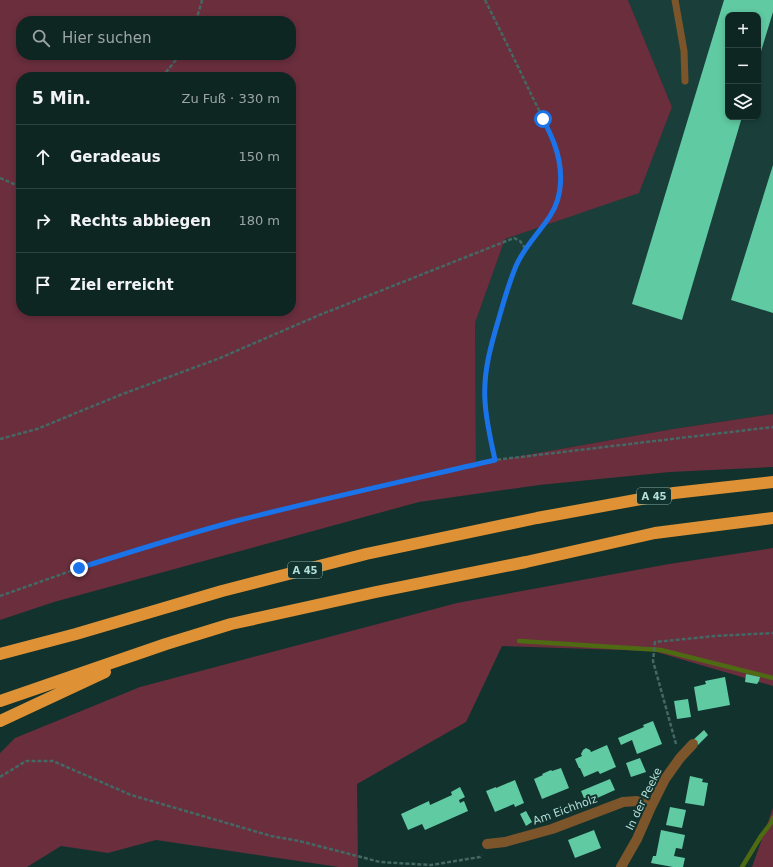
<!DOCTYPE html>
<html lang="de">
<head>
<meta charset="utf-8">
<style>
	:root { --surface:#0e2622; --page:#1c322f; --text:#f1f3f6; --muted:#9ba5a5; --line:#2e4340 }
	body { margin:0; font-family:"DejaVu Sans",sans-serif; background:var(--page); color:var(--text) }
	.controls { position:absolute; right:12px; top:12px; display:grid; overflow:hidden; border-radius:8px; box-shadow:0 2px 6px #0003 }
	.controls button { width:36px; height:36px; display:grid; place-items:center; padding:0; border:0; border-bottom:1px solid var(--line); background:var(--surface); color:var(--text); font:20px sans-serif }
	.stop { position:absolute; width:12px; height:12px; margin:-9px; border:3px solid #1a73e8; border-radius:50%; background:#fff }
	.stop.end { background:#1a73e8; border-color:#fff; box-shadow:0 1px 4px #0008 }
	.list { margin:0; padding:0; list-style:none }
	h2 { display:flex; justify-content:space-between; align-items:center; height:52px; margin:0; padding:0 16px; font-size:17px }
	h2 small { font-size:13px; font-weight:400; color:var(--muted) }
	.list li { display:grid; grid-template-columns:26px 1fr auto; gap:12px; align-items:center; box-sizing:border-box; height:64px; padding:0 16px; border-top:1px solid var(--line) }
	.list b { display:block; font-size:15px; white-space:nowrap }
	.list em { font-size:13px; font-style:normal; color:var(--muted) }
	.icon { flex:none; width:22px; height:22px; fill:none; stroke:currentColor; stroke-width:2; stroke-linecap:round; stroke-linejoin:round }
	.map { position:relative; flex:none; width:773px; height:867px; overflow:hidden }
	.search { position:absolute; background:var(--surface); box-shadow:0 2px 6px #0003; left:16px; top:16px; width:280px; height:44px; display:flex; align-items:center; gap:10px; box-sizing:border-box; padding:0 14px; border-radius:16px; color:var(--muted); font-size:15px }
	.panel { position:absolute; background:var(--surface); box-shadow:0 2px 6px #0003; left:16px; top:72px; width:280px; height:244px; border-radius:16px }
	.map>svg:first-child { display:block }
</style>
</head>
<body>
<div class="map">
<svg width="773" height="867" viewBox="0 0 773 867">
	<rect width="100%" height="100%" fill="#12322e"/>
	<path fill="#1a3f3b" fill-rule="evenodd" d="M628,0h145v414l-100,15 -197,35 -1,-141 30,-84 134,-47 33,-85zM728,15h30v102h-30z"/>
	<path fill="#6a2e3d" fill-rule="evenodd" d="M0,0h628l44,107 -33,86 -134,46 -30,84 1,141 197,-35 100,-15v53l-103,5 -131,13 -120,17 -365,100 -54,18zM21,21h270v34h-270zM21,77h270v234h-270z
		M773,548v138l-120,-35 -151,-5 -36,76 -109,62 1,83h-19l-183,-27 -48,13 -47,-7 -34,21h-27v-114l15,-15 125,-51 317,-84 212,-39z
		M773,808v59h-21z"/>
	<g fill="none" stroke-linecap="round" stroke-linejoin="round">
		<path stroke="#4e6a13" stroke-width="4.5" d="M519,641l142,9 112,28
			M742,867l19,-31 10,-13 2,-5"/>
	</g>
	<path fill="#60caa2" d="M724,0h49v12l-15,49v-46h-30v102h14l-60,203 -50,-16z
		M773,165v148l-42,-13z
		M746,674l14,3 -1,4 -2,3 -12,-2z
		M725,677l5,28 -32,6 -4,-24 12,-3 -1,-3z
		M688,699l3,18 -14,2 -3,-18z
		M653,721l9,23 -25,10 -5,-14 -11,5 -3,-7 26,-11 -1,-2z
		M704,730l4,5 -10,10 -5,-5z
		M607,745l9,22 -16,7 -2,-3 -14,6 -4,-9h-1l-4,-9 7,-3 -1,-2 2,-4 3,-2 4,2 1,2z
		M640,758l6,14 -15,5 -5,-14z
		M561,768l8,20 -27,11 -8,-20 9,-4 -1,-1 9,-4 1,1z
		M690,776l13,3 -1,3 6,1 -4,23 -19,-3z
		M610,779l5,11 -29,13 -5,-12z
		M515,780l9,23 -9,4 -1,-3 -19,8 -9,-21 10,-4v1z
		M460,787l5,10 -6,3 1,3 4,-2 4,10 -43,19 -3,-6 -14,6 -7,-16 28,-13 1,4 22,-10 -1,-3z
		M670,807l16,3 -4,18 -16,-3z
		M526,811l6,11 -6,4 -6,-12z
		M594,830l7,18 -26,10 -7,-18z
		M661,830l24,5 -3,14 -6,-1 -2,8 11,2 -2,9h-10l-22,-4 2,-7h3z"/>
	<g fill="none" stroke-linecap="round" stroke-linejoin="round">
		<path stroke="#446864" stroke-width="2.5" stroke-dasharray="4 2" stroke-linecap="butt" d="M485,0c15,30 30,60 44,90 13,27 34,62 32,93 -2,22 -13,36 -26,53 -4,4 -8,9 -11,14 -11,20 -18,43 -25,65 -8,28 -16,56 -14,86 1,20 6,40 10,59
			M196,21l5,-17 1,-4
			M162,77l18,-22
			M0,178l21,9
			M0,439l37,-10 83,-34 100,-37 97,-42 197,-78 6,3 5,7
			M0,596l79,-28 70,-22 85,-24 87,-23 174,-39 278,-33
			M676,744l-23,-83 2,-19 60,-6 58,-3
			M0,777l26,-16h27l78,34 140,41 28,5 81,21 51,3 49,-8 2,-2"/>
		<path stroke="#7d552b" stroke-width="7" d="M675,0l9,51 1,30"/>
		<path stroke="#7d552b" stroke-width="10" d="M487,844l18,-2 47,-13 71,-27 14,-1 14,6
			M621,867l16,-28 14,-32 14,-28 15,-21 13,-14"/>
		<path stroke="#df9135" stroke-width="12" d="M0,654l76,-20 146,-43 144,-37 171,-36 137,-25 99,-11
			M0,701l166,-57 65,-20 145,-32 150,-30 129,-29 118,-15
			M0,721l105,-49"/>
	</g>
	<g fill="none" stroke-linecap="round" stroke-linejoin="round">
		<path stroke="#1a73e8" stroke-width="5" d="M79,568c52,-16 104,-33 157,-47 86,-22 173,-41 259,-61 -4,-19 -9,-39 -10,-59 -2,-29 6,-56 14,-83 5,-18 10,-35 17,-52 8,-19 23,-33 34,-50 14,-21 13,-49 4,-73 -3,-8 -7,-16 -11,-24"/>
	</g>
	<g text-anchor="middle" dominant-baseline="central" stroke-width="4" stroke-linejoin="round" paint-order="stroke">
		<g fill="#12322e" stroke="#82aba6" stroke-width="1">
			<rect x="637" y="488" width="34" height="16" rx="3"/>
			<rect x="288" y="562" width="34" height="16" rx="3"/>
		</g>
		<g font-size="10" font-weight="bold" fill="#b2dfd9">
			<text x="654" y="496">A 45</text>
			<text x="305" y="570">A 45</text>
		</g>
		<g font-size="11" fill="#b2dfd9" stroke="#12322e">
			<text transform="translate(644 799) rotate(-64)">In der Peeke</text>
			<text transform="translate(565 810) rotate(-20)">Am Eichholz</text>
		</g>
	</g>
</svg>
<div class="controls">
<button>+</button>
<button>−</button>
<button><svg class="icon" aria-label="layers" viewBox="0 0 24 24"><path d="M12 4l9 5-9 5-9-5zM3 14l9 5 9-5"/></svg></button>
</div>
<div class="stop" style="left:543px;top:119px"></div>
<div class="stop end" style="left:79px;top:568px"></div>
<div class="search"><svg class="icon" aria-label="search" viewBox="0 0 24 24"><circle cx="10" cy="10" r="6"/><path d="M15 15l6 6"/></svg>Hier suchen</div>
<section class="panel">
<h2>5 Min.<small>Zu Fuß · 330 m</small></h2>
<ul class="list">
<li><svg class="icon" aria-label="ahead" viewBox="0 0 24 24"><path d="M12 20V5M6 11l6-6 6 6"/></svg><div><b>Geradeaus</b></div><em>150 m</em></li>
<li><svg class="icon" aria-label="right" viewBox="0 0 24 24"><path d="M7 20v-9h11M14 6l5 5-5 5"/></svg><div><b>Rechts abbiegen</b></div><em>180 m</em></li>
<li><svg class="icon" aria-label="arrive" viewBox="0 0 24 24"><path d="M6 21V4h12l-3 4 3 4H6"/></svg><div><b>Ziel erreicht</b></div></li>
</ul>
</section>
</div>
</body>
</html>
